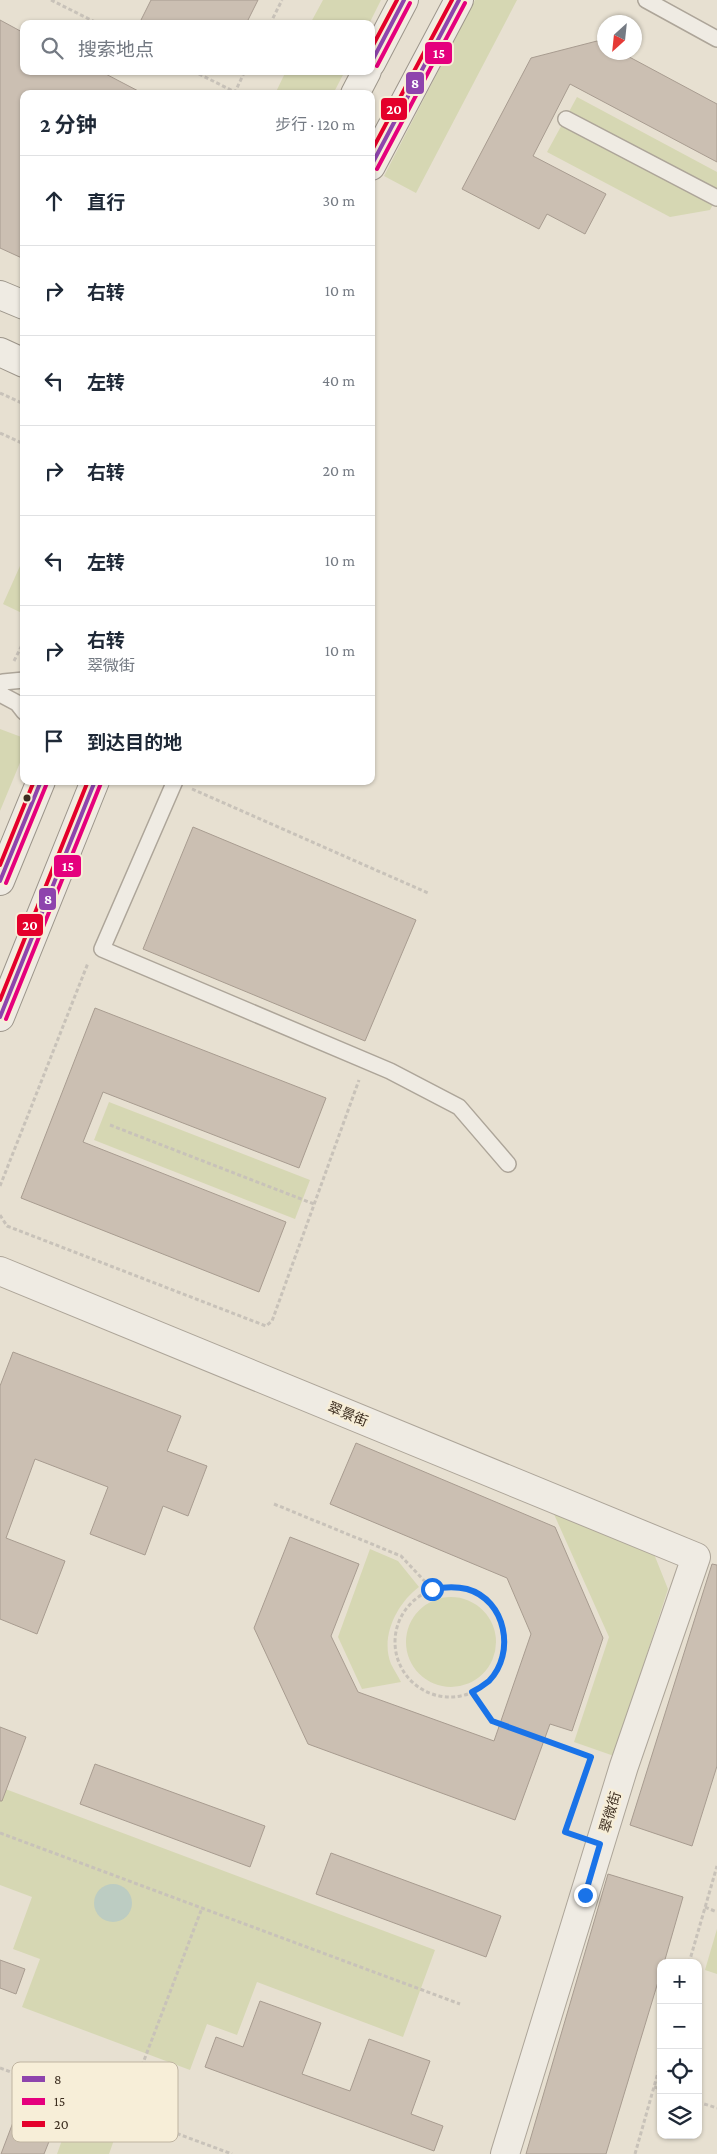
<!DOCTYPE html>
<html lang="zh">
<head>
<meta charset="utf-8">
<style>
	:root { --surface:#fff; --page:#f6f6f7; --text:#1f2937; --muted:#747a83; --line:#e0e1e3 }
	body { margin:0; font-family:"Crimson Pro","Noto Sans SC",serif; background:var(--page); color:var(--text) }
	.controls { position:absolute; right:15px; bottom:15px; display:grid; overflow:hidden; border-radius:10px; box-shadow:0 1px 4px #0004 }
	.controls button { width:45px; height:45px; display:grid; place-items:center; padding:0; border:0; border-bottom:1px solid var(--line); background:var(--surface); color:var(--text); font:25px sans-serif }
	.compass { position:absolute; left:597px; top:15px; width:45px; height:45px; border-radius:50%; background:var(--surface); box-shadow:0 1px 4px #0004; rotate:207deg }
	.stop { position:absolute; width:15px; height:15px; margin:-11px; border:4px solid #1a73e8; border-radius:50%; background:#fff }
	.stop.end { background:#1a73e8; border-color:#fff; box-shadow:0 1px 5px #0008 }
	.list { margin:0; padding:0; list-style:none }
	h2 { display:flex; justify-content:space-between; align-items:center; height:65px; margin:0; padding:0 20px; font-size:21px }
	h2 small { font-size:16px; font-weight:400; color:var(--muted) }
	.list li { display:grid; grid-template-columns:32px 1fr auto; gap:15px; align-items:center; box-sizing:border-box; height:90px; padding:0 20px; border-top:1px solid var(--line) }
	.list b { display:block; font-size:19px; white-space:nowrap }
	.list p { margin:0; font-size:16px; white-space:nowrap; color:var(--muted) }
	.list em { font-size:16px; font-style:normal; color:var(--muted) }
	.icon { flex:none; width:28px; height:28px; fill:none; stroke:currentColor; stroke-width:2; stroke-linecap:round; stroke-linejoin:round }
	.map { position:relative; flex:none; width:717px; height:2154px; overflow:hidden }
	.search { position:absolute; background:var(--surface); box-shadow:0 1px 4px #0004; left:20px; top:20px; width:355px; height:55px; display:flex; align-items:center; gap:12px; box-sizing:border-box; padding:0 18px; border-radius:10px; color:var(--muted); font-size:19px }
	.panel { position:absolute; background:var(--surface); box-shadow:0 1px 4px #0004; left:20px; top:90px; width:355px; height:695px; border-radius:10px }
	.map>svg:first-child { display:block }
</style>
</head>
<body>
<div class="map">
<svg width="717" height="2154" viewBox="0 0 717 2154">
	<rect width="100%" height="100%" fill="#e7e0d1"/>
	<path fill="#d6d7b3" d="M323,0h58l-12,24h-59z
		M475,0h42l-101,193 -32,-17z
		M286,71h59l-12,23h-58z
		M577,97l140,75v25l-7,13 -40,7 -123,-65z
		M24,557v57l-21,-10z
		M0,729l24,9v15l-24,58z
		M109,1102l201,78 -15,39 -201,-79z
		M553,1512l101,42 14,35 -54,167 -40,-14 35,-105z
		M370,1549l28,12 21,26c-22,16 -39,50 -28,77 3,6 7,12 10,18l-39,7 -24,-52z
		M406 1642a45 45 0 1 1 90 0a45 45 0 1 1-90 0Z
		M0,1787l435,163 -32,87 -146,-55 -20,53 -30,-11 -17,46 -168,-63 18,-48 -27,-10 19,-52 -32,-12z
		M717,1929v45l-12,-4z
		M74,2107l46,16 -11,31h-52z"/>
	<path fill="#bcccc2" d="M94 1903a19 19 0 1 1 38 0a19 19 0 1 1-38 0Z"/>
	<path fill="#cbbfb2" stroke="#a89c90" d="M151,0h107l-12,24h-107z
		M0,20l24,13v38h76l44,23h-120v165l-24,-11z
		M597,41l7,4v7h16l97,52v58l-147,-78 -37,72 73,38 -21,40 -38,-20 -8,15 -77,-40 69,-131z
		M193,827l223,93 -51,121 -222,-92z
		M95,1008l231,90 -27,70 -196,-76 -20,50 203,80 -27,70 -238,-94z
		M13,1352l168,64 -14,35 40,15 -19,50 -25,-10 -18,49 -55,-21 18,-47 -73,-28 -29,79 59,23 -28,73 -37,-15v-233z
		M356,1443l199,84 48,111 -31,93 -22,-7 -35,96 -207,-76 -54,-116 36,-91 69,27 -28,72 27,56 136,49 37,-107 -24,-56 -177,-74z
		M712,1564l5,1v201l-25,80 -62,-21z
		M0,1727l26,10 -24,64h-2z
		M95,1764l170,62 -15,41 -170,-63z
		M331,1853l170,63 -15,41 -170,-63z
		M608,1874l75,23 -19,66h-3v9l-55,182h-80z
		M0,1960l25,9 -9,25 -16,-6z
		M260,2001l61,22 -19,51 48,17 19,-52 61,22 -19,53 32,12 -9,25 -229,-84 11,-30 27,10z
		M20,2104l38,15 -14,35h-43z"/>
	<g fill="none" stroke-linecap="round" stroke-linejoin="round">
		<g stroke="#ada599" stroke-width="18">
			<path id="lane" d="M646,0l71,39
				M566,119l151,79
				M0,689l3,-7 21,-2
				M0,694l17,9 7,9
				M175,781l-73,168 288,122 69,36 49,57"/>
		</g>
		<g stroke="#ada599" stroke-width="30">
			<path id="street" d="M0,1271l696,286 -72,209 -119,388"/>
		</g>
		<g stroke="#9c958a" stroke-width="30">
			<path id="secondary" d="M371,63l33,-63
				M355,94l12,-23
				M371,166l88,-166
				M0,295l24,10
				M0,352l24,11
				M0,881l41,-100
				M0,1017l95,-236"/>
		</g>
		<path stroke="#c8c2b9" stroke-width="3" stroke-dasharray="4 2.5" stroke-linecap="butt" d="M51,0l48,24
			M270,24l12,-24
			M193,71l42,21 10,-21
			M0,393l24,11
			M0,433l24,11
			M14,661l10,-20
			M192,789l236,104
			M110,1125l204,79
			M0,1186l88,-223
			M0,1215l7,11 259,100 6,-5 87,-241
			M274,1504l127,52 31,33
			M395 1642a55 55 0 1 1 110 0a55 55 0 1 1-110 0Z
			M473,1692l19,29 99,36 -26,75 11,4
			M0,1833l460,171
			M705,1907l12,5
			M689,1963l28,-97
			M0,2068l232,86
			M135,2084l67,-176
			M654,2087l7,2
			M698,2102l19,6
			M635,2154l26,-92"/>
		<use href="#lane" stroke="#efebe3" stroke-width="15"/>
		<use href="#street" stroke="#efebe3" stroke-width="28"/>
		<use href="#secondary" stroke="#efebe3" stroke-width="28"/>
		<g stroke="#f7eed8" stroke-width="8">
			<path id="bus-1" d="M371,63l33,-63
				M371,166l88,-166
				M0,881l41,-100
				M0,1017l95,-236"/>
		</g>
		<g stroke="#f7eed8" stroke-width="8">
			<path id="bus-2" d="M377,66l33,-63
				M377,169l88,-166
				M6,883l41,-100
				M6,1019l95,-236"/>
		</g>
		<g stroke="#f7eed8" stroke-width="8">
			<path id="bus-3" d="M371,49l26,-49
				M371,152l81,-152
				M0,865l34,-84
				M0,1000l88,-219"/>
		</g>
		<use href="#bus-1" stroke="#8e44ad" stroke-width="4"/>
		<use href="#bus-2" stroke="#e5007d" stroke-width="4"/>
		<use href="#bus-3" stroke="#e4002b" stroke-width="4"/>
	</g>
	<g fill="none" stroke-linecap="round" stroke-linejoin="round">
		<path stroke="#1a73e8" stroke-width="6" d="M432,1589c12,-2 23,-3 35,0 39,11 49,64 22,92 -5,4 -11,8 -17,11l20,29 99,36 -26,75 35,12 -15,51"/>
	</g>
	<circle fill="#3d2e20" stroke="#f7eed8" stroke-width="2" cx="27" cy="798" r="4.5"/>
	<g text-anchor="middle" dominant-baseline="central" stroke-width="5" stroke-linejoin="round" paint-order="stroke">
		<g font-size="14" fill="#3d2e20" stroke="#f7eed8">
			<text transform="translate(348 1414) rotate(22)">翠景街</text>
			<text transform="translate(610 1812) rotate(-73)">翠微街</text>
		</g>
	</g>
	<rect x="12" y="2062" width="166" height="80" rx="8" fill="#f7eed8" stroke="#bfb4a1" stroke-width="1"/>
	<rect x="22" y="2076" width="23" height="6" fill="#8e44ad"/>
	<rect x="22" y="2098" width="23" height="7" fill="#e5007d"/>
	<rect x="22" y="2121" width="23" height="6" fill="#e4002b"/>
	<g font-size="14" fill="#3d2e20">
		<text x="54" y="2084">8</text>
		<text x="54" y="2106">15</text>
		<text x="54" y="2129">20</text>
	</g>
	<g stroke="#f7eed8" stroke-width="2">
		<rect x="424" y="41" width="29" height="24" rx="5" fill="#e5007d"/>
		<rect x="405" y="71" width="20" height="24" rx="5" fill="#8e44ad"/>
		<rect x="380" y="97" width="28" height="24" rx="5" fill="#e4002b"/>
		<rect x="53" y="854" width="29" height="24" rx="5" fill="#e5007d"/>
		<rect x="38" y="887" width="19" height="24" rx="5" fill="#8e44ad"/>
		<rect x="16" y="913" width="28" height="24" rx="5" fill="#e4002b"/>
	</g>
	<g font-size="14" text-anchor="middle" font-weight="bold" fill="#fff">
		<text x="439" y="58">15</text>
		<text x="415" y="88">8</text>
		<text x="394" y="114">20</text>
		<text x="68" y="871">15</text>
		<text x="48" y="904">8</text>
		<text x="30" y="930">20</text>
	</g>
</svg>
<div class="controls">
<button>+</button>
<button>−</button>
<button><svg class="icon" aria-label="locate" viewBox="0 0 24 24"><circle cx="12" cy="12" r="6"/><path d="M12 2v4M12 18v4M2 12h4M18 12h4"/></svg></button>
<button><svg class="icon" aria-label="layers" viewBox="0 0 24 24"><path d="M12 4l9 5-9 5-9-5zM3 14l9 5 9-5"/></svg></button>
</div>
<svg class="compass" viewBox="-18 -18 36 36"><path d="M0-13l5 13h-10z" fill="#e53935"/><path d="M0 13l5-13h-10z" fill="#747a83"/></svg>
<div class="stop" style="left:432px;top:1589px"></div>
<div class="stop end" style="left:585px;top:1895px"></div>
<div class="search"><svg class="icon" aria-label="search" viewBox="0 0 24 24"><circle cx="10" cy="10" r="6"/><path d="M15 15l6 6"/></svg>搜索地点</div>
<section class="panel">
<h2>2 分钟<small>步行 · 120 m</small></h2>
<ul class="list">
<li><svg class="icon" aria-label="ahead" viewBox="0 0 24 24"><path d="M12 20V5M6 11l6-6 6 6"/></svg><div><b>直行</b></div><em>30 m</em></li>
<li><svg class="icon" aria-label="right" viewBox="0 0 24 24"><path d="M7 20v-9h11M14 6l5 5-5 5"/></svg><div><b>右转</b></div><em>10 m</em></li>
<li><svg class="icon" aria-label="left" viewBox="0 0 24 24"><path d="M17 20v-9H6M10 6l-5 5 5 5"/></svg><div><b>左转</b></div><em>40 m</em></li>
<li><svg class="icon" aria-label="right" viewBox="0 0 24 24"><path d="M7 20v-9h11M14 6l5 5-5 5"/></svg><div><b>右转</b></div><em>20 m</em></li>
<li><svg class="icon" aria-label="left" viewBox="0 0 24 24"><path d="M17 20v-9H6M10 6l-5 5 5 5"/></svg><div><b>左转</b></div><em>10 m</em></li>
<li><svg class="icon" aria-label="right" viewBox="0 0 24 24"><path d="M7 20v-9h11M14 6l5 5-5 5"/></svg><div><b>右转</b><p>翠微街</p></div><em>10 m</em></li>
<li><svg class="icon" aria-label="arrive" viewBox="0 0 24 24"><path d="M6 21V4h12l-3 4 3 4H6"/></svg><div><b>到达目的地</b></div></li>
</ul>
</section>
</div>
</body>
</html>
